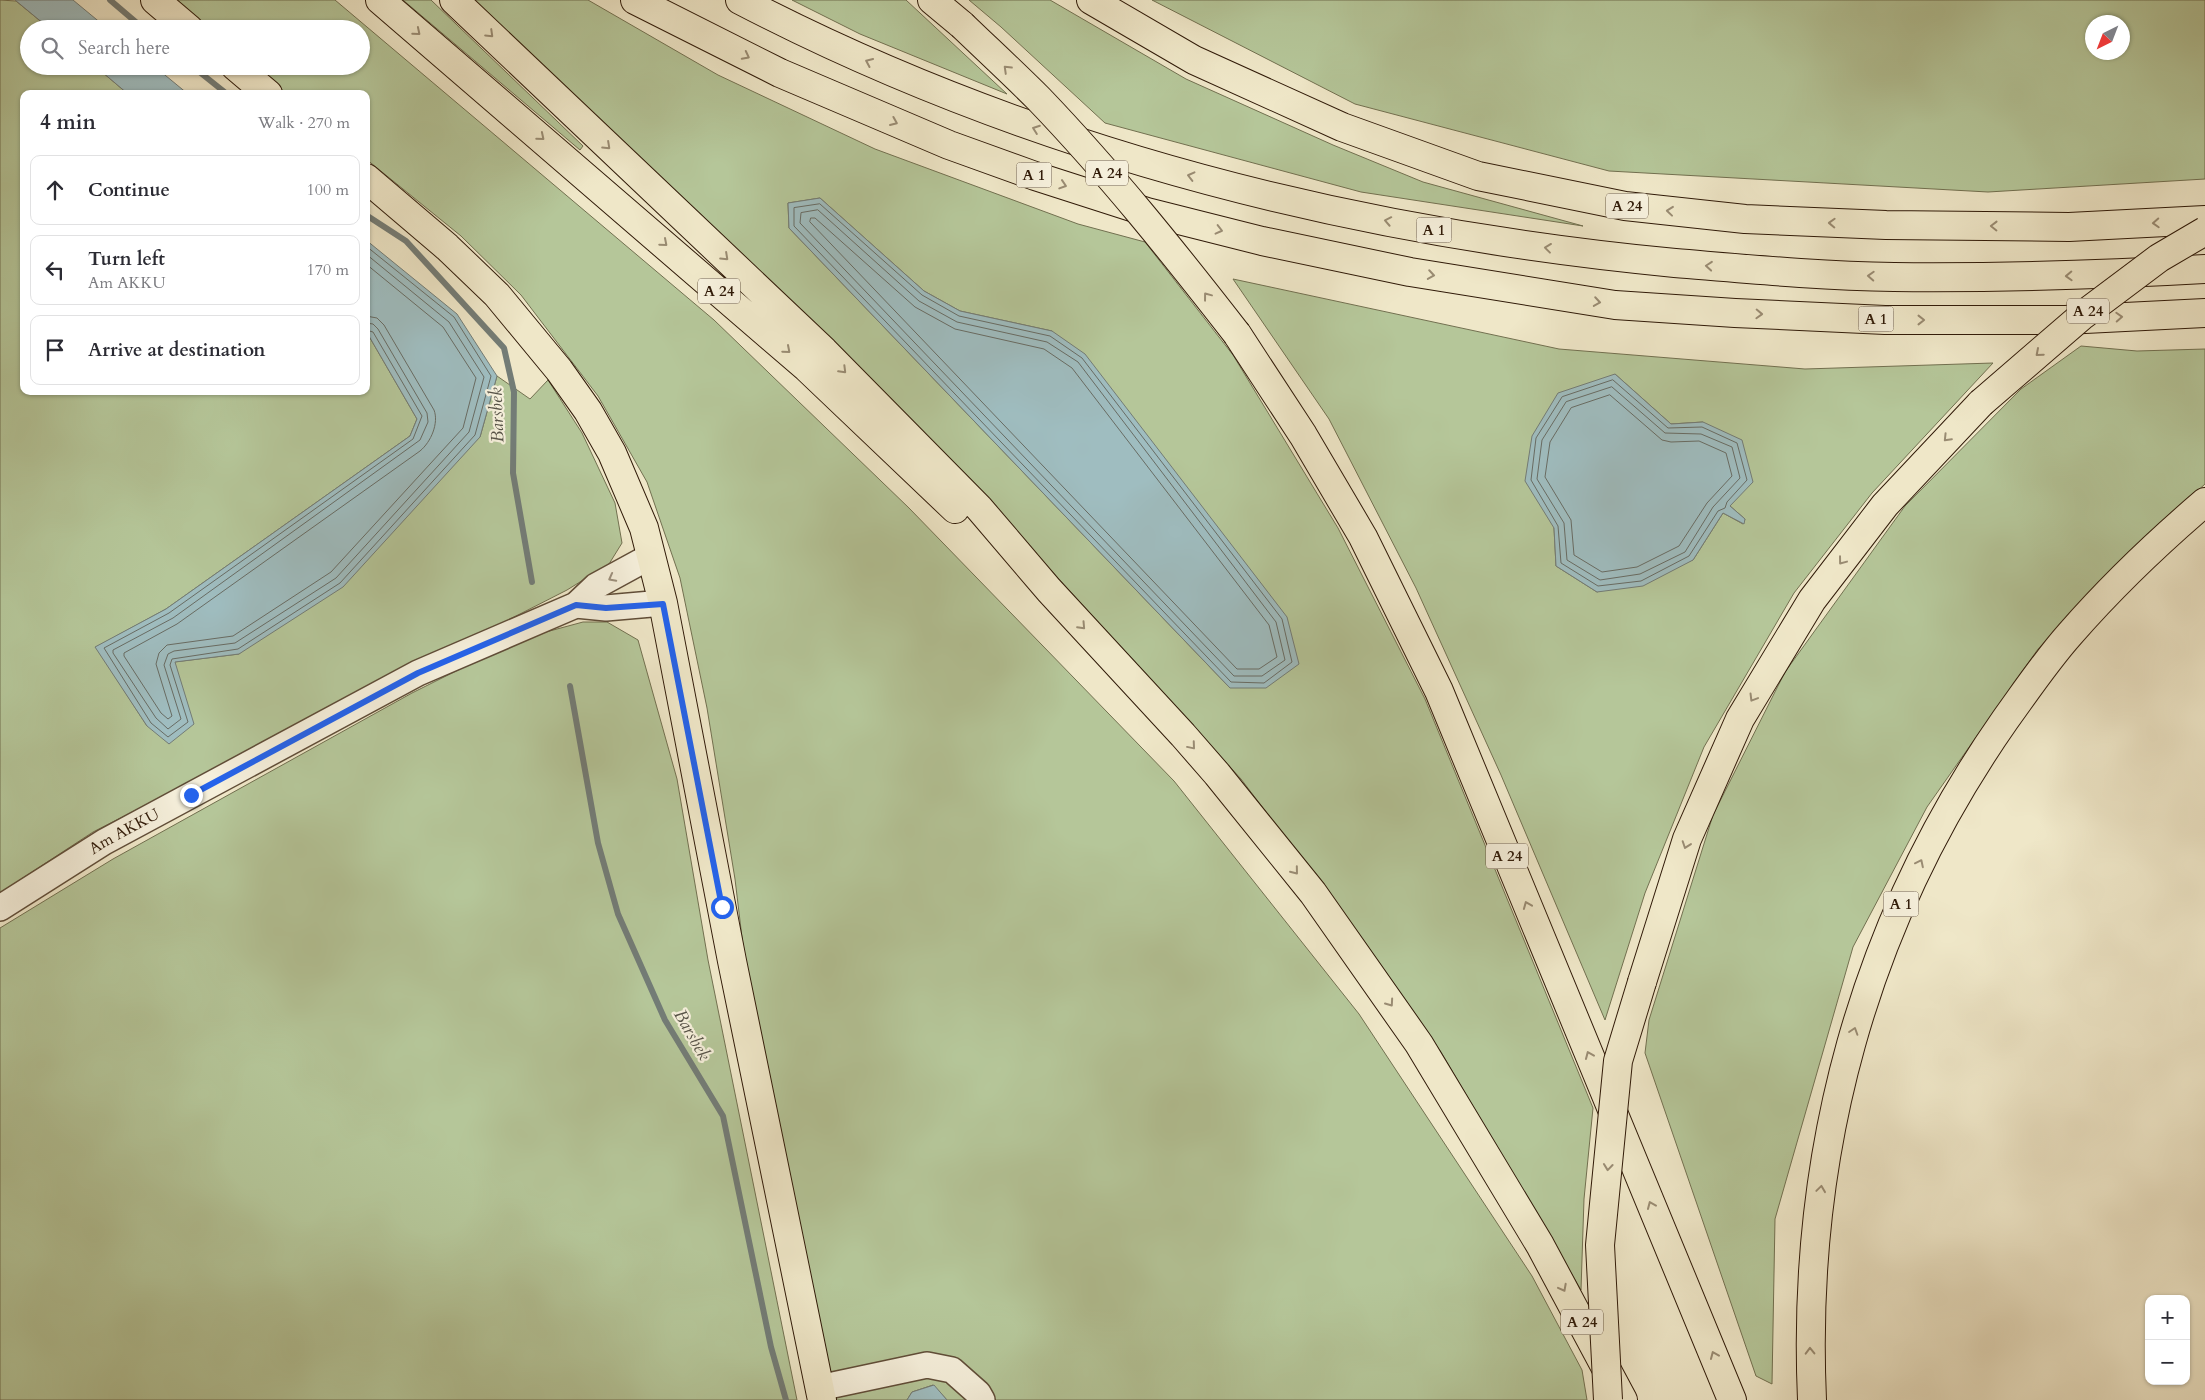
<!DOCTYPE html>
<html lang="en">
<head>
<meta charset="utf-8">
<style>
	:root { --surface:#fff; --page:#f2f2f3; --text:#2b2b33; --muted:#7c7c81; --line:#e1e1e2 }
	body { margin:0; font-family:Cardo,serif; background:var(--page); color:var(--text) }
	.controls { position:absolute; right:15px; bottom:15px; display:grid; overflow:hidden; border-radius:10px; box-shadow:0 1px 4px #0004 }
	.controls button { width:45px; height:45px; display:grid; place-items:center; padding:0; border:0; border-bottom:1px solid var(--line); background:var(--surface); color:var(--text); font:25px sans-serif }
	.compass { position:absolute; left:2085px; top:15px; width:45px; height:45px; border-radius:50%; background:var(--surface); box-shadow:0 1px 4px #0004; rotate:222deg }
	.stop { position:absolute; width:15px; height:15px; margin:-11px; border:4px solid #2563eb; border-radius:50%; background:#fff }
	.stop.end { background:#2563eb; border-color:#fff; box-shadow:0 1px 5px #0008 }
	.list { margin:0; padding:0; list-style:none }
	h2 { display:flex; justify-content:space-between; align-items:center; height:65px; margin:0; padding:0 20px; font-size:21px }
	h2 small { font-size:16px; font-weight:400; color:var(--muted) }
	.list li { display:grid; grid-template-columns:32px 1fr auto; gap:15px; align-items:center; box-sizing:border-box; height:70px; margin:0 10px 10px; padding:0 10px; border:1px solid var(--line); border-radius:10px }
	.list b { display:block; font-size:19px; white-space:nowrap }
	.list p { margin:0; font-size:16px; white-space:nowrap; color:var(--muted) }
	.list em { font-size:16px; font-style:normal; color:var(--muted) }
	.icon { flex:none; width:28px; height:28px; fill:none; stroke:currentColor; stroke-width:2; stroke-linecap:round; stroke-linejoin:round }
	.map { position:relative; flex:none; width:2205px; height:1400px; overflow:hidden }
	.search { position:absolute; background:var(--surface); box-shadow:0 1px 4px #0004; left:20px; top:20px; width:350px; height:55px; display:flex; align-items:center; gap:12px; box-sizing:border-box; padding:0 18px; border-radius:28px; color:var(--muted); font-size:19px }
	.panel { position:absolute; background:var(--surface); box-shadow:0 1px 4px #0004; left:20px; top:90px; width:350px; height:305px; border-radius:10px }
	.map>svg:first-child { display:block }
</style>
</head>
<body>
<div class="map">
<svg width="2205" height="1400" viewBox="0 0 2205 1400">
	<rect width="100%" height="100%" fill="#efe7c8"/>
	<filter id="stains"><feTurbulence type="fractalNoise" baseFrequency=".004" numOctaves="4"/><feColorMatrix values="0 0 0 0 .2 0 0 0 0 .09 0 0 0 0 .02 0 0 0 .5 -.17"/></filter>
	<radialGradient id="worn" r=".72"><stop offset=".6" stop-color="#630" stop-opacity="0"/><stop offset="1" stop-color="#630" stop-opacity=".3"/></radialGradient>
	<path fill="#b5c699" stroke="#727050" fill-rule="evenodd" d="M0,0l16,1 34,28h-21v37h66l33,28h-104v297h342v-60l51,88 -7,17 -244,173 -70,38 51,79 27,-64 65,-8 241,-217 17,-61 33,23 18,-19 34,53 33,70 7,40 -13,21 -42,26 -474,242 -93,61z
		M172,0h163l379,320 195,188 265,273 185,233 173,262 50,94 5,30h-640l-14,-15 -21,7 -5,8h-75l-80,-379 -17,-142 -28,-171 -27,-130 -33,-96 -49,-86 -77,-101 -60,-59 -95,-77v-65h-79l-34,-28h108v-37h-154z
		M403,0h28l152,146 -3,4z
		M466,0h122l130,75 157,74 203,75 67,18 88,113 105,173 87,171 168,409 -9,91 -3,91 -140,-238 -77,-111 -123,-162 -214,-235zM820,198l104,93 36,20 92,20 178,357 -441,-460 -1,-25z
		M792,0h114l101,94 -147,-60z
		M969,0h81l136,79 147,66 90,37 160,44 -222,-34 -256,-69 -104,-96z
		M1152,0h1053v179l-217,13 -379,-21 -254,-67zM2092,22h30v30h-30z
		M1233,279l326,70 246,20 188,-6 -121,130 -78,100 -90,154 -59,146 -40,127 -104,-245 -85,-187 -87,-169zM1615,374l56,50 32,-2 27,84 15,13 -2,5 -20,-11 -30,47 -96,32 -41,-26 -2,-38z
		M2081,346l56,5 68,-2v135l-76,69 -91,96 -111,158 -74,140 -78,272 -3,165 -16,-8 -111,-323 4,-33 64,-205 72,-143 120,-166 116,-117z
		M583,622h24l31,18 39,139 31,181 89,440h-797v-472l113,-69 299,-166 108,-54z"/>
	<path fill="#9fbdc0" stroke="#737c76" d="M15,0h58l35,29h-58z
		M95,66h59l34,28h-60z
		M820,198l104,93 36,20 92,20 33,23 202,263 12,47 -33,24h-36l-441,-460 -1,-25z
		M366,240l91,74 40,62 -17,61 -137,150 -104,67 -64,8 19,62 -25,20 -22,-18 -52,-79 71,-38 244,-173 7,-17 -51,-88z
		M1615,374l56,50 32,-2 39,18 11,42 -23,24 15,13 -1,5 -21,-11 -30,47 -50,26 -46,6 -41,-26 -2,-38 -29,-47 7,-45 26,-43z
		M934,1385l13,15h-40l5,-8z"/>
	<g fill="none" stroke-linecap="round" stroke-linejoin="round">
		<path stroke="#686c64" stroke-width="1" d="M820,204l102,91 37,21 91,20 32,22 200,261 10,43 -28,21 -33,-1 -437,-456v-18z
			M818,210l101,91 38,21 90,20 31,20 198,260 9,38 -23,16h-28l-434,-453 1,-10z
			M811,218h4l100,89 40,22 89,20 28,19 197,257 8,32 -18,12h-22l-427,-447z
			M366,246l88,71 37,59 -16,59 -135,148 -102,66 -66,10 -2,6 18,57 -20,15 -17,-14 -47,-75 65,-35 244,-174 9,-23 -49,-84 -7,-2
			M366,254l83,68 35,55 -15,55 -133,146 -101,65 -61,8 -6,3 -4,11 17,54 -13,10 -12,-11 -43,-65v-3l60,-32 247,-178 8,-18 -1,-9 -49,-84 -5,-5 -7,-1
			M366,264l77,63 33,51 -13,50 -132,144 -98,64 -66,9 -8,8 -3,11 16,52 -4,3 -7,-6 -37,-57v-3l53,-29 243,-173c11,-9 19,-28 14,-41l-50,-85 -7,-7 -11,-2
			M1613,380l55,48 34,-1 35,16 10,37 -20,22 -2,6 -7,3 -29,45 -48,25 -43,5 -37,-23 -3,-37 -27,-46 5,-42 26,-41z
			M1612,387l53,46 36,1 31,13 8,31 -27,29 -28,45 -45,22 -40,6 -33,-20 -3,-37 -27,-44 5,-39 24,-38z
			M1610,395l52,45 9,2 28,-1 27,12 6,23 -25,27 -28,43 -42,21 -35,5 -28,-17 -3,-35 -26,-43 5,-35 21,-34z"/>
		<path stroke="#737c76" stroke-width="6" d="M110,0l34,29
			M192,66l35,28
			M366,215l40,26 98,107 10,44 -1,81 19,109
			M570,686l28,157 20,71 47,106 58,96 48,231 15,53"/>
		<g stroke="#604d38" stroke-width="28">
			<g id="minor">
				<path d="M576,605l30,3 57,-5"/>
				<path id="s1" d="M0,908l104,-66 314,-169 158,-68 20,-19 55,-30"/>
				<path d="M819,1388l108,-23 25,5 26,23 4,7"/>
			</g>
		</g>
		<g stroke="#301a08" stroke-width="30">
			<path id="major" d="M155,0l34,29
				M235,66l33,28
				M366,178l81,69 50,48 62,75 29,41 24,42 32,75 19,75 69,358 90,439"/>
		</g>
		<g stroke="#301a08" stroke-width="30">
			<path id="highway" d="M380,0l427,368 148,141
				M454,0l370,351 155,157 70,82 134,145 34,39 96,119 106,151 121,201 83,155
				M635,0l145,73 169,72 86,31 112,36 115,29 148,31 205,33 120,8 150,7h180l140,-7
				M740,0c290,151 611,232 935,263 73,6 146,13 219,14 104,1 207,-2 311,-8
				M932,0l30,25
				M1091,0l103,60 148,67 136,49 147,30 120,13 141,6 183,2 136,-7
				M1237,334l66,101 60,102 76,154 293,709
				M1642,982l45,-143 53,-120 72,-119 73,-95 96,-102
				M1812,1400c-11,-246 51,-477 193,-680 21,-29 41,-59 65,-86 41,-47 87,-91 135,-132"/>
		</g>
		<use href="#minor" stroke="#f5efdb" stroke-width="25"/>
		<use href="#major" stroke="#efe7c8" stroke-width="28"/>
		<use href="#highway" stroke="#efe7c8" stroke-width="28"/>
		<g stroke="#301a08" stroke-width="30" stroke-linecap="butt">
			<path id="highway-bridge" d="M962,25c26,25 52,49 77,74 71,74 135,154 198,235
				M1981,403l102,-88 76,-57 46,-27
				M1608,1400l-8,-155 18,-184 24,-79"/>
		</g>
		<use href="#highway-bridge" stroke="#efe7c8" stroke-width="28"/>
	</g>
	<defs><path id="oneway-chevron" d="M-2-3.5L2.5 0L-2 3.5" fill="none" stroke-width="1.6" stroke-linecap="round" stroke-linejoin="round" transform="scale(1.25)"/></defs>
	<g stroke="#998b72">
		<use href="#oneway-chevron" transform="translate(417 32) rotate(40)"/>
		<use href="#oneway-chevron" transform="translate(490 34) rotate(44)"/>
		<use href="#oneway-chevron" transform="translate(746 56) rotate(27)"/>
		<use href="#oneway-chevron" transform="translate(869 62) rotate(-156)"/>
		<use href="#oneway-chevron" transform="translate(1007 69) rotate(-136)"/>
		<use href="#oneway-chevron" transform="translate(894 122) rotate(23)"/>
		<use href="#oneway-chevron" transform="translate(1036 129) rotate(-160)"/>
		<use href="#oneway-chevron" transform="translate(541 137) rotate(40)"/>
		<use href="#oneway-chevron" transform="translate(607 146) rotate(43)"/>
		<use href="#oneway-chevron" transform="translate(1191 176) rotate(-166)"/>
		<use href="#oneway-chevron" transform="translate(1063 185) rotate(18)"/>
		<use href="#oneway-chevron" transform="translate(1670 211) rotate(-174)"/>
		<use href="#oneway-chevron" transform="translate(1388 221) rotate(-169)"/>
		<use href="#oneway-chevron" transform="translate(1832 223) rotate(-178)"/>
		<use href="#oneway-chevron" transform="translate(2156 223) rotate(177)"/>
		<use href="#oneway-chevron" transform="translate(1994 226) rotate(-179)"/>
		<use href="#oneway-chevron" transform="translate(1219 230) rotate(14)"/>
		<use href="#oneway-chevron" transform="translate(664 243) rotate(41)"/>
		<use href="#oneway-chevron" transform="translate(1548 248) rotate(-173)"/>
		<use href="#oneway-chevron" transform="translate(725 257) rotate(43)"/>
		<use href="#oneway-chevron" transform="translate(1709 266) rotate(-175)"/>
		<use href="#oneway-chevron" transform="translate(1431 275) rotate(9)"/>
		<use href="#oneway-chevron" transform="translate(1871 276) rotate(-177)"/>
		<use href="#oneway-chevron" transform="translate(2069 276) rotate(178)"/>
		<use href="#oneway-chevron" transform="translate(1207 296) rotate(-127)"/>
		<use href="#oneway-chevron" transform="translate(1597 302) rotate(9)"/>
		<use href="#oneway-chevron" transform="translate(1759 314) rotate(2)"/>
		<use href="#oneway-chevron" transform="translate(2119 317) rotate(-3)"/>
		<use href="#oneway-chevron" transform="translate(1921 320)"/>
		<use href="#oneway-chevron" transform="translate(787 350) rotate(41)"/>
		<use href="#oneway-chevron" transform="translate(2039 353) rotate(139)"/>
		<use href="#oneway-chevron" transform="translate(843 370) rotate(45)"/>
		<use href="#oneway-chevron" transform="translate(1947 438) rotate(134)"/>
		<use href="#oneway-chevron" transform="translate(1842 561) rotate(127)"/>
		<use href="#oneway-chevron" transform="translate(1082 626) rotate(47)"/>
		<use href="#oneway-chevron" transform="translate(1753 698) rotate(121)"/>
		<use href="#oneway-chevron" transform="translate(1192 746) rotate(50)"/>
		<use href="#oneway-chevron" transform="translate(1686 845) rotate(109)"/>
		<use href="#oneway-chevron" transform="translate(1920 863) rotate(-64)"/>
		<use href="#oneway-chevron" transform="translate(1295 871) rotate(51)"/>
		<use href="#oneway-chevron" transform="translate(1527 905) rotate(-112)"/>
		<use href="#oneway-chevron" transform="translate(1390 1003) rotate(55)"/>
		<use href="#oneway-chevron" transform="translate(1854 1031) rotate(-72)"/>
		<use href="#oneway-chevron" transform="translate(1589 1055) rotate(-113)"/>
		<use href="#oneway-chevron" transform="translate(1608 1167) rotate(96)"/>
		<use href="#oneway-chevron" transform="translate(1821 1189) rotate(-82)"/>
		<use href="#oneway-chevron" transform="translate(1651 1205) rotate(-113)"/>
		<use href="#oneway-chevron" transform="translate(1563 1288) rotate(62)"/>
		<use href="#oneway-chevron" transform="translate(1810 1351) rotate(-91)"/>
		<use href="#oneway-chevron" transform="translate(1714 1355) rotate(-113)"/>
	</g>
	<use stroke="#9c8f7c" href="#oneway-chevron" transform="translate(612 578) rotate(152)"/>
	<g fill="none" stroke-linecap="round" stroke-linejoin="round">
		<path stroke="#2563eb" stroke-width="6" d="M191,795l227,-122 158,-68 30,3 57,-4 59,303"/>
	</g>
	<g text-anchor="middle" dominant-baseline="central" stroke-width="4.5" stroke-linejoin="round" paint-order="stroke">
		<g fill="#f5efdb" stroke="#6b5a47" stroke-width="1">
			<rect x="1086" y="160.5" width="42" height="25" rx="4"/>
			<rect x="1016.5" y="162.5" width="35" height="25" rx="4"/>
			<rect x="1606" y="193.5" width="42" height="25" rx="4"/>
			<rect x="1416.5" y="217.5" width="35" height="25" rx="4"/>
			<rect x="698" y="278.5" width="42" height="25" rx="4"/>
			<rect x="2067" y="298.5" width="42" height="25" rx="4"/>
			<rect x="1858.5" y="306.5" width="35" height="25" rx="4"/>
			<rect x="1486" y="843.5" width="42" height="25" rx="4"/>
			<rect x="1883.5" y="891.5" width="35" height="25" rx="4"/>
			<rect x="1561" y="1309.5" width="42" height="25" rx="4"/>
		</g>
		<g font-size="15" font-weight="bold" fill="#301a08">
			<text x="1107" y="173">A 24</text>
			<text x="1034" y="175">A 1</text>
			<text x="1627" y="206">A 24</text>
			<text x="1434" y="230">A 1</text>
			<text x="719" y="291">A 24</text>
			<text x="2088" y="311">A 24</text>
			<text x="1876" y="319">A 1</text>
			<text x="1507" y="856">A 24</text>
			<text x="1901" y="904">A 1</text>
			<text x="1582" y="1322">A 24</text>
		</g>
		<g font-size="16" fill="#301a08" stroke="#f5efdb">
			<text stroke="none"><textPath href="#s1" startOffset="146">Am AKKU</textPath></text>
		</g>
		<g font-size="18" font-style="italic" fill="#575348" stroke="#f5efdb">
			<text transform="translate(497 415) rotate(-92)">Barsbek</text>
			<text transform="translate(692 1035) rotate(60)">Barsbek</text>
		</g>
	</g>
	<rect width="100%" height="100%" filter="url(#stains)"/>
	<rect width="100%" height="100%" fill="url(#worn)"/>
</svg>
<div class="controls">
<button>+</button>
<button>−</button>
</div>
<svg class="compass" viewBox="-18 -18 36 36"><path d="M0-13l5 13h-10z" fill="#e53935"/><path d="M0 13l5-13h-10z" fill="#7c7c81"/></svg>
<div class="stop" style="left:722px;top:907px"></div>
<div class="stop end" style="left:191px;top:795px"></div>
<div class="search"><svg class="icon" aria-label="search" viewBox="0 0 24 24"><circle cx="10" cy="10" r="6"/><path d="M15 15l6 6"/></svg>Search here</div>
<section class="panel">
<h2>4 min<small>Walk · 270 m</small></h2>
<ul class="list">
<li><svg class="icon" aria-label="ahead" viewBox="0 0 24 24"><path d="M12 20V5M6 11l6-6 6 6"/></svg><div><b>Continue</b></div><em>100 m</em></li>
<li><svg class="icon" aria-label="left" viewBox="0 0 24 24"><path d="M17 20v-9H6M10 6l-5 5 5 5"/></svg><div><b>Turn left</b><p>Am AKKU</p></div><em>170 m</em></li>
<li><svg class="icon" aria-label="arrive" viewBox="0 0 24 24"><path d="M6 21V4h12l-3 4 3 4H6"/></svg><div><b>Arrive at destination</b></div></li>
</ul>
</section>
</div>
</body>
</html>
